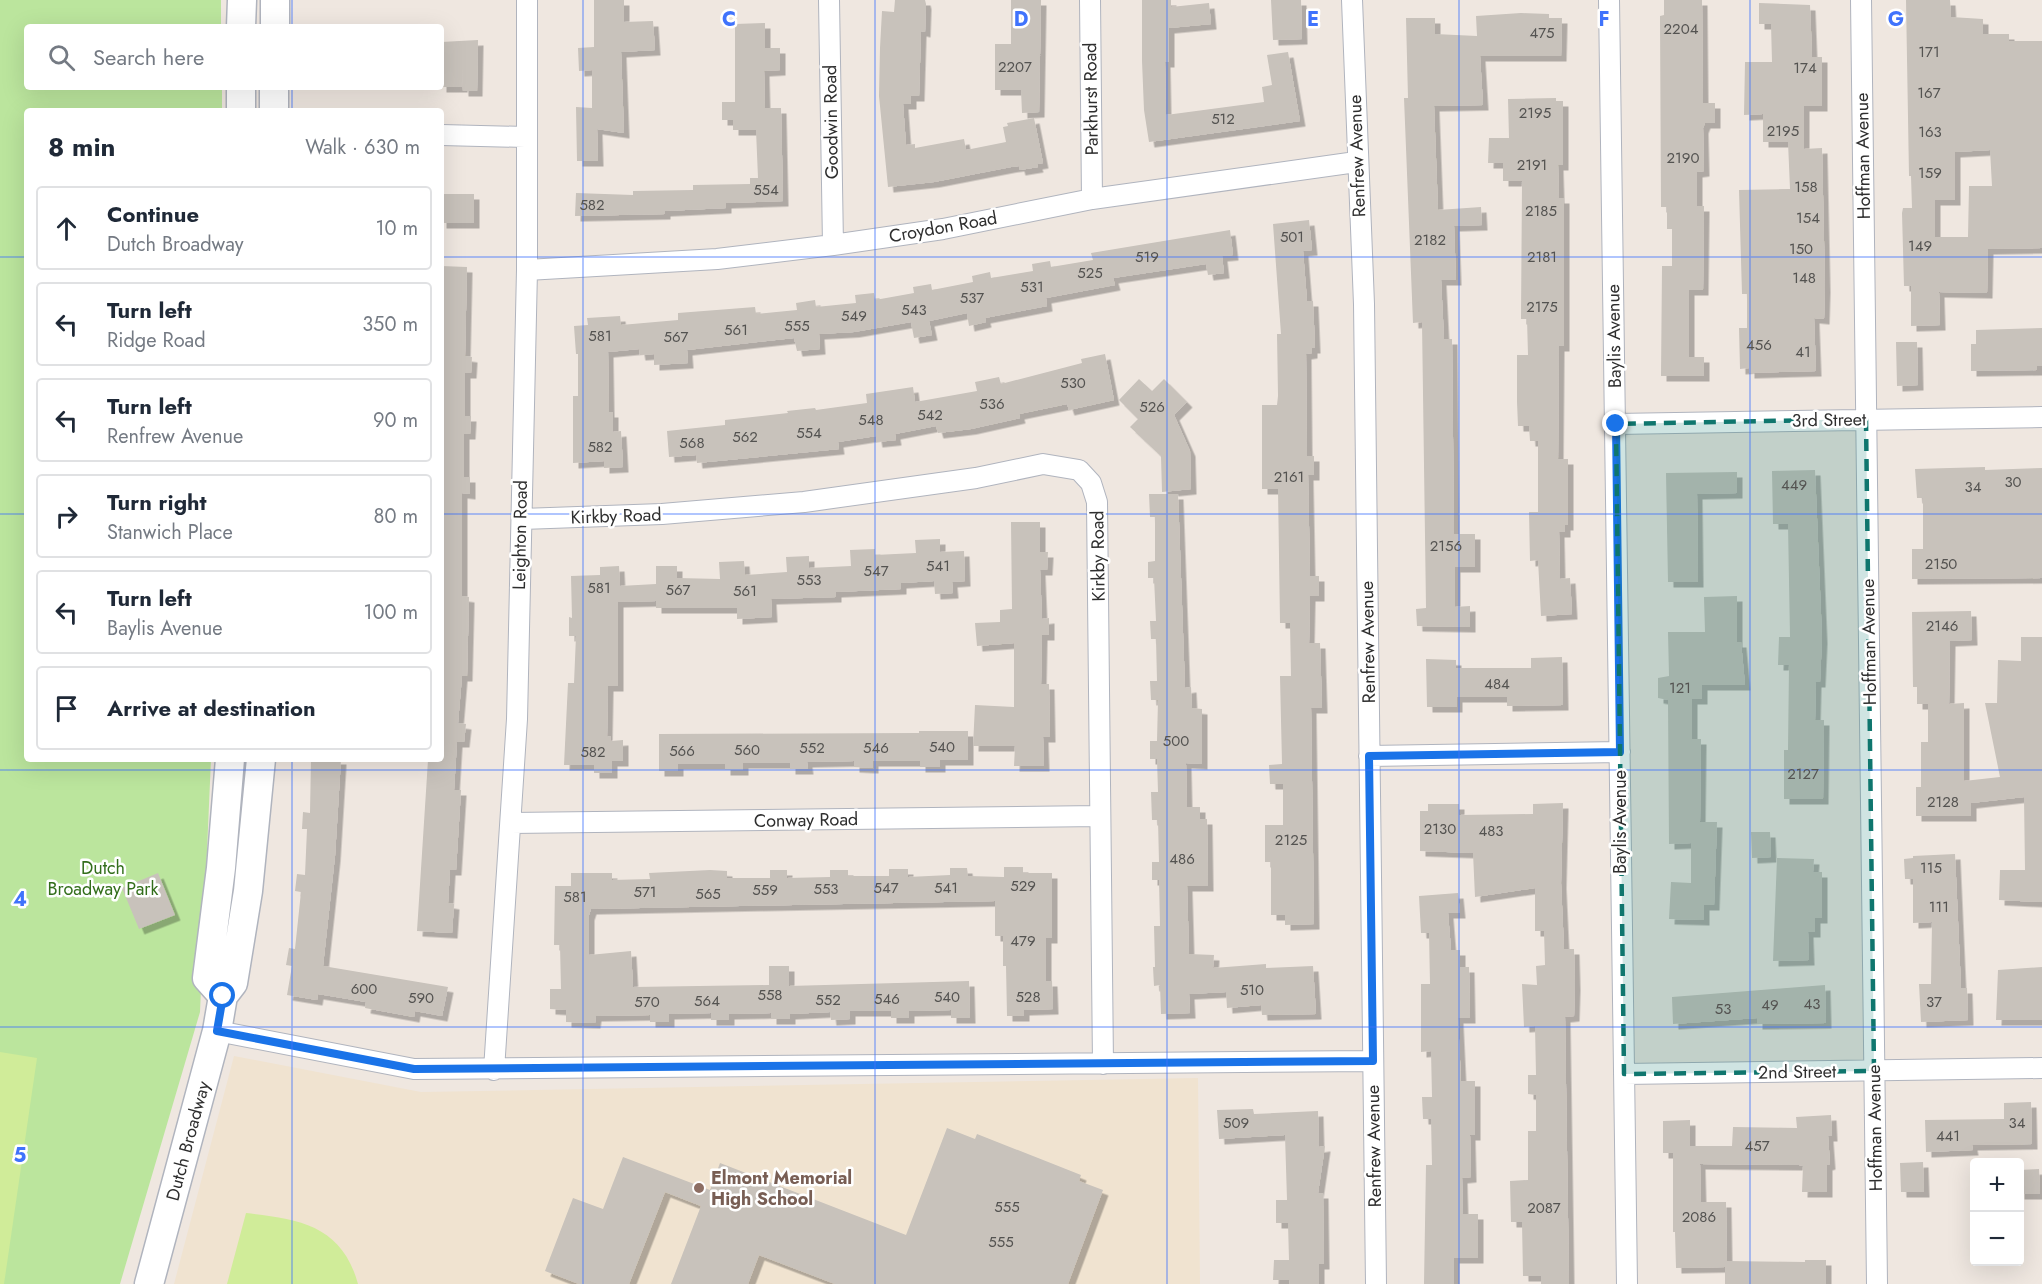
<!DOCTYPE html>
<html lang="en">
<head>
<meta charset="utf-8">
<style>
	:root { --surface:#fff; --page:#f6f6f7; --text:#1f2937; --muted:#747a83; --line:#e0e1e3 }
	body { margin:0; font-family:Jost,sans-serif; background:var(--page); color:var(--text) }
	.controls { position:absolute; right:18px; bottom:18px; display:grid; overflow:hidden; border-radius:6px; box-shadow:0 6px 24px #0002 }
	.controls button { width:54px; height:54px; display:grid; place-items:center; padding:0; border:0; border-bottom:2px solid var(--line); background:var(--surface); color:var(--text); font:30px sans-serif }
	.stop { position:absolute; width:18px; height:18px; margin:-14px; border:4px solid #1a73e8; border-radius:50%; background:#fff }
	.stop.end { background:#1a73e8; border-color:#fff; box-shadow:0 2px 6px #0008 }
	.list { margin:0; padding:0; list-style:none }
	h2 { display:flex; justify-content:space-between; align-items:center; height:78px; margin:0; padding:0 24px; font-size:26px }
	h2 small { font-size:20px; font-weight:400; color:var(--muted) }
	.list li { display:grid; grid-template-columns:39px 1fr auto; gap:18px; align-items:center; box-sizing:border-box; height:84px; margin:0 12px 12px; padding:0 12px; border:2px solid var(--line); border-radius:6px }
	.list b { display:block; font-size:22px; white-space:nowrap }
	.list p { margin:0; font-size:20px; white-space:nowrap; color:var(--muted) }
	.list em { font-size:20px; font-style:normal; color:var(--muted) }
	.icon { flex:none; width:33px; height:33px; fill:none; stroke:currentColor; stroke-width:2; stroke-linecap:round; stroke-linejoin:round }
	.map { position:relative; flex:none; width:2042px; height:1284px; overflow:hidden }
	.search { position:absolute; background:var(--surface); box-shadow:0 6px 24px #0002; left:24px; top:24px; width:420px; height:66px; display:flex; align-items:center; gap:15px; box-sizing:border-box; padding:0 21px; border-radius:6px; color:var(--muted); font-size:22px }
	.panel { position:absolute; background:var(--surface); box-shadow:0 6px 24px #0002; left:24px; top:108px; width:420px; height:654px; border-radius:6px }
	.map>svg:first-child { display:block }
</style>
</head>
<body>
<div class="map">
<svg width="2042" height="1284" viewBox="0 0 2042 1284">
	<defs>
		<filter id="shadow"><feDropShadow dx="5.5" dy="5.5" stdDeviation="0" flood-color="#0004"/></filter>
	</defs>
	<rect width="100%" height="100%" fill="#efe7e0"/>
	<path fill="#f0e3d0" d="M234,1056l187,36 777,-14 2,206h-1026z"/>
	<path fill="#bbe59d" d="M0,0h221v27h-194v60h195v24h-195v648h184l-11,253 -80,272h-120z"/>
	<path fill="#d0ec99" d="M0,1052l37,6 -33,226h-4z
		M246,1213c53,6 96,12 112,71h-131z"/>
	<path fill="#c8c2bb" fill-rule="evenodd" filter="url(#shadow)" d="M594,0h30v22l29,-1 2,29 -34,2 3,81 -27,-4 1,32h-21l-1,-54 16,1v-38l-13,1 -1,-23 16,-1z
		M895,0h30l1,4 -1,28 -4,-1 -2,65h-8v8h-8l3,41 9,-1v4l49,-9 2,11 40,-8 -3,-15 5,-1 -1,-3 27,-5 9,45 -6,1 1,3 -18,3 -1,-4 -8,1 -77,15 -46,5 -9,-91 1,-48 2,-37 12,1z
		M1011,0h30l-2,112 -17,1 -1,-23h-26v-46h16z
		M1142,0h29v7l38,-4 2,21 -42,4v34h-4l1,53 98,-13 -2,-15 10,-2 -5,-30 21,-3 12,69 -151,21 -5,-32 -2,-49z
		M1271,0h30l1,39 -29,1z
		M1664,0h38l1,103h12v20h-10l-2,5 1,43 -7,1v34h7l-1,84h-14v67h15v19h-43l1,-110h10v-37h-5v-22h-6l-1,-191 4,-1z
		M1906,0h44l1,17 32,2v15h26v7h33v207l-54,1 -1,44 -48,-1 1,33 -29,1v-40h-7l-2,-73 1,-5h9l-1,-32h-2zM1990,150l2,36h-23l-1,51h-33v-37h20v-48z
		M1759,3l51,2 2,52h10v49h-18v43l18,-1 3,139 -1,32 -10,-1 2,53 -67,2v-5l-9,1 -1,-41h8v-34h-5l-3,-104 51,-1 -2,-47h-25v-28l-19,1 1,-53h27l-1,-38h-12z
		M1521,13l28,1v4h13l-1,38h-81l3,49 -49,1 4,104 43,-3 1,18 -28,1 2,54h-15l3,59h8l2,195h21v33h-20v40l15,-1v21l-53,-1 -1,-17 10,-1 -4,-286 -9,1 -9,-225h4l-2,-80h29v16l42,2 -1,-20z
		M765,23v25h15v22l-16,1 1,37h16l2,93 -57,2v5l-61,3v3l-90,2 1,-23 57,2v-4l60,-1v-5l57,-1v-6h8l-2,-48h-23v-10h-11v-18h13v-78z
		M478,40l-1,51h-14l-1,-25v21h-21v-45z
		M1556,98v3h7v64h-5l1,33h5v148h-5l-1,113h10v66h-3v7h-6l1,47 10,-1 2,36 -31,2 -3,-56 -8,1 -1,-49h9v-71h-8l-1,-15h-11l-1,-24v-47h11l-1,-36h-6l1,-138h-19v-18h-15l1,-25h20l-1,-39z
		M441,194h33v29h-33z
		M1309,220l3,30 -9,1 4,50h6l2,47h-3v5l-6,1 1,102h7v19h-6l2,101h9v20h-9l-1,47h11l2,65h-11l3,216 -29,1v-10h-14v-53h-6v-37h18v-41h-13l-1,-19 13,-1 -2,-88h11l-1,-53h-10l-2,-134h-16v-84h15l1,-9 -1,-62h4l-8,-110z
		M1230,230l3,25 -11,1 2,17 -16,2 -2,-11 -93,14 2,7 -69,13 1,8 -62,12 1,4 -17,4 -2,-13 -38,8 3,14 -18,3 -3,-16 -57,10 -35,2 1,15 -23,2 -3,-13 -107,12 1,13 -34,2v-11l-14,1 -1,-6 -31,3 1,60h4v20l8,-1 2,36 -19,1v-7l-31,2v-67h5v-42h-2l-2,-28 14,-1 -1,-7 33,-2 1,9 57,-5v-7l77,-6 1,7 41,-4 -1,-7 19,-3 1,7 40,-4 -1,-8 19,-2 1,7 39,-7 -1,-6 18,-3 1,6 41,-8 -1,-6 18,-4 1,6 42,-7 -1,-7 18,-3 1,6 42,-7 -2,-7z
		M441,266l26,1 -2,89 7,1 -1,16h-6v43h6l-1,18h-6v43h6v17l-8,-1v103l7,1 -2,79h-5l-4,47 8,1 -2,18h-7l-3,48h7l-5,80h-6l-2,33 6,1 -2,29 -35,-2 11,-171 13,1z
		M2042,328v38h-5v4l-66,1v-27h5v-14z
		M1896,342h21l1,43 -21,1z
		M1105,354l9,46 -45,10 -2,-6 -48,10 1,4 -49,11 -33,4 -2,-7 -41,8 1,6 -19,2 -1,-6 -38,6 1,7 -142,14 -1,-8 -27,2 -2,-26 58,-6v-5l63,-7 -1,-2 28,-3 1,2 51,-7 -1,-9 47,-7 2,15 62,-11 -2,-9 24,-5 2,7 81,-21 -1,-4z
		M1139,379l13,12 12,-12 23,23 -13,13 16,36 1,38 -29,3 -1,-36 -31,-29 8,-8 -19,-19z
		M1985,467v3l57,-2v110l-130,1v-30h11v-51h-6l-2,-29z
		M1815,470l7,168 -2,44h-4l-1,38h9l-1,79h-39v-49h4l1,-85h-11l1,-28h11l-2,-113h-15l-1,-53z
		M1737,472v21l-40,1 1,88h-30l-2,-109z
		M1149,494h29l7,194 6,-1 1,21 10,1v55l-16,-1 1,44h13v12h7l1,67h-21l2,68 25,1 -1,13 53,-4v4l47,-2 3,48 -54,1 -1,-10 -34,3 -1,-16 -37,2 1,19 -29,1 -1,-29 -6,1 -1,-19h2l-1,-41h6l-1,-46h-7v-18h7l-1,-42h-6l-1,-28h7l-1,-33h-7v-18h7l1,-41h-7l-1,-19h7l-1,-42h-5l-1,-18h6l-2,-43h-6v-16l7,-1v-44h-5z
		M1011,522h29v30h8l-1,18h-7l2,49 7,-1v17h-7l-1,49h8l1,53h-7l1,29h-30l1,-20h-42l2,-41 39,2v-64l-37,3 -2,-23 25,-1v-12l12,-1z
		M940,539v13l24,-1 1,30 -13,1 1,11 -18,1 -1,-13 -33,2v6l-65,3v5l-65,2 1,18 -35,2v-11h-81v-7l-38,1v84h-10l-1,51 4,-1v5l12,-1v21h-11v12h-18v-8h-30l4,-82h6l2,-47h-7v-19l3,1 -1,-42 29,-1v-8l19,-1 1,20 36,-2v-18h21v12l43,1 -1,-17 25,-1 1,14 42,-3 -1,-15 23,-1v12l42,-2 -1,-16 25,-1v6l41,-2 -1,-13z
		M1737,596v46h4l4,43h-43v14h-10v40h9l-1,83h17l-3,83h-10v15l-35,-1 2,-37 20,1v-40l-22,1 -1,-144 -10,-2v-20l11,-2 -1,-44h37l-1,-35z
		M1971,611l1,29 -22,1 -1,63 15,-1v78l36,-4 -15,-74h12l1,-43 23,1v-24h21v265l-43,-2 1,-30h25l-1,-73 -53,6v13h-55v-29h5v-45h7v-38h-11v-17h-4l-1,-75z
		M1562,657l1,48 -56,1v-9h-50v10h-30l-1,-48 30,1v8h75v-10z
		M919,731h49v29h-28v7h-20v-6h-47v7l-19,-1v-6l-47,1 1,7h-18v-6h-47v7h-18v-6h-47v7h-19v-37l260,-1z
		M311,759h30l-6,97 -12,110 125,21 -6,29 -27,-5 -1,6 -49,-9 1,-6 -48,-8 -1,6 -30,-5 5,-29 -6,-1 3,-17 6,1 6,-57 -6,-1 2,-17 8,1 2,-46h-5l1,-17 7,1z
		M1563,803l-2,80 3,66h10l1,36 -1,31 -9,1 4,267h-28v-8h-18l-1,-54h-11l-1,-41 18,-1v-49h8v-36l-8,-1v-19h8l-1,-49 -11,1 -2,-43 15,1 -1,-19 9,-1 -1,-34h-9v-43l-60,9 -2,-44 -53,-2v-40h8v-7h31v11l74,-1v-10z
		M1751,832h19l1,25 -19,1z
		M1955,854l6,134h6l1,32 -47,2 -2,-38h12l1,-62 -19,1v-44h-8l-1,-20 9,-1v-2z
		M1777,858l37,1 -1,13h9v46h-7v14h-7l1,28 -36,1z
		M1004,867h19v6h29v65h-6v43h6l1,28 -29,1v6h-17l-1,-50h-3v-30h-8v-35l-404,8 -2,6v40l42,-4 2,36 136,-2v-19h20v20l180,-5 1,37h-19v-8l-42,1v7h-18v-7h-41v8l-19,1 -1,-8 -40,2v5h-19v-6l-42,1v6h-18v-7l-42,1v8h-19v-7l-54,1 -1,7 -29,-1v-12l-16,-1v-20h11l-1,-44h-6l1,-59h16v-13h41v7l38,-1 -1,-6 61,-3 17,1v7h43v-8h17v8l43,-1v-7h18v6h41v-7h19v8l42,-2v-7h17l1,8 36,1z
		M158,873l17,42 -36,14 -17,-41z
		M1458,893l2,20h-12l3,37h9v17h9l1,51h-12l3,63h14v54h-5l1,42 -9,1 1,36h15v44h-24v26h-30l2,-119h6l-1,-46h-8l-1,-22h10l-1,-46 -10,1v-68h9l-1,-51h-8l-2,-37z
		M2042,967v53h-46l2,-50z
		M1825,985l1,38 -69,1v-6l-84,6 -1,-27z
		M2031,1102l1,42 -60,1 1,5 -47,2 -1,-32 79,-1v-16z
		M1253,1109l1,5 64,-3 1,36 6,-1 -7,47h5l1,71h-5v20h-30l1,-4h-17l1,-20h15l-1,-37h-12v-23h11l-2,-65 -66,4 -2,-29z
		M1831,1115l1,21h-4l2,28 -3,1v27h-25l1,-26 -4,-1 -99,-1 1,38h25l1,59 78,1v-2h21v24h-101v-17l-49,1 -1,-36h-2v-79h-10v-32l27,-1v26h42l1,-19 64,1 -1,-11z
		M947,1128l28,11 2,-5 104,41 -2,6 24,9 -35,94h-233l-76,-29 -11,29h-77l30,-78 -36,-14 -36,92h-50l-34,-13 28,-73 30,11 20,-52 87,33 10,-27 186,72z
		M1923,1162l1,30h-23l-1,-29z
		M2039,1169l1,25h-21v-24z"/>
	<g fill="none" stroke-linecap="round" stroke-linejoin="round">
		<g stroke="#b0b4be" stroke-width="22">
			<path id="street" d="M829,0l4,245
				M1090,0l2,199
				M1352,0l12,304 12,980
				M1609,0l18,1284
				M1861,0l16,1284
				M441,135l84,2
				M527,270l190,-11 116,-14 110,-16 149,-30 264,-37
				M1616,424l426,-7
				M522,519l140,-5 142,-12 172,-24 67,-14 36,6 12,13 6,19 6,562
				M1369,756l251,-4
				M511,823l589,-7
				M217,1031l197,38 959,-8
				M494,1070l23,-351 10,-449v-270
				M1624,1074l418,-6"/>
		</g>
		<g stroke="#b0b4be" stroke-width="31">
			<path id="secondary" d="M241,27l1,-27
				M275,27v-27
				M241,111v-24
				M274,111v-24
				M223,996l-16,-18 14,-110 9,-109
				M149,1284l68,-253 6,-35 10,-13 15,-92 13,-132"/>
		</g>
		<use href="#street" stroke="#fff" stroke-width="20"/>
		<use href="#secondary" stroke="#fff" stroke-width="28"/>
	</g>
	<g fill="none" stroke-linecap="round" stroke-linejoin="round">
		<path stroke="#1a73e8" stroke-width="8" d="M223,996l-6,35 197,38 959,-8 -4,-305 251,-4 -4,-328"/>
	</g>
	<path fill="#0f766e" fill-opacity="0.2" stroke="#0f766e" stroke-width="4.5" stroke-dasharray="12 8" stroke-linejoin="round" d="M1866,419l8,652 -250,3 -8,-650z"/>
	<path fill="none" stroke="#4073fc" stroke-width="1.5" stroke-opacity="0.55" d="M292,0v27M583,0v1284M875,0v1284M1167,0v1284M1459,0v1284M1750,0v1284M292,87v24M0,257h27M441,257h1601M0,514h27M441,514h1601M292,759v525M0,770h2042M0,1027h2042"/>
	<circle fill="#8d6e63" stroke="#fff" stroke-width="2" cx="699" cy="1188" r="6"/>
	<g text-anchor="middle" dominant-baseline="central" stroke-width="5" stroke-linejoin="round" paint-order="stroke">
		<g font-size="15" fill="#545351">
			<text x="1681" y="29">2204</text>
			<text x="1542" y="33">475</text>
			<text x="1929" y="52">171</text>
			<text x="1015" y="67">2207</text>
			<text x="1805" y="68">174</text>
			<text x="1929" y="93">167</text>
			<text x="1535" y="113">2195</text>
			<text x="1223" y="119">512</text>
			<text x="1783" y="131">2195</text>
			<text x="1930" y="132">163</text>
			<text x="1683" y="158">2190</text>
			<text x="1532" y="165">2191</text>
			<text x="1930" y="173">159</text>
			<text x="1806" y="187">158</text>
			<text x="766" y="190">554</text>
			<text x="592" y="205">582</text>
			<text x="1541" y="211">2185</text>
			<text x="1808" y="218">154</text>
			<text x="1292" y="237">501</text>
			<text x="1430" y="240">2182</text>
			<text x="1920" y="246">149</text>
			<text x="1801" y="249">150</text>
			<text x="1147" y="257">519</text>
			<text x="1542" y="257">2181</text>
			<text x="1090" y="273">525</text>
			<text x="1804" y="278">148</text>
			<text x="1032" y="287">531</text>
			<text x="972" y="298">537</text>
			<text x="1542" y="307">2175</text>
			<text x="914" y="310">543</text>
			<text x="854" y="316">549</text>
			<text x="797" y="326">555</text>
			<text x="736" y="330">561</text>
			<text x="600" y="336">581</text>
			<text x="676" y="337">567</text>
			<text x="1759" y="345">456</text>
			<text x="1803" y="352">41</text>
			<text x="1073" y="383">530</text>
			<text x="992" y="404">536</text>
			<text x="1152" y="407">526</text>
			<text x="930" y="415">542</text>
			<text x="871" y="420">548</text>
			<text x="809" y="433">554</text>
			<text x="745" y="437">562</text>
			<text x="692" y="443">568</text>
			<text x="600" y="447">582</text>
			<text x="1289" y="477">2161</text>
			<text x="2013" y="482">30</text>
			<text x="1794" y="485">449</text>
			<text x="1973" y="487">34</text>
			<text x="1446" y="546">2156</text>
			<text x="1941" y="564">2150</text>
			<text x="938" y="566">541</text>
			<text x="876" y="571">547</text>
			<text x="809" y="580">553</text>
			<text x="599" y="588">581</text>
			<text x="678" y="590">567</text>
			<text x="745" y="591">561</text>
			<text x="1942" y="626">2146</text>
			<text x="1497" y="684">484</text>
			<text x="1680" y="688">121</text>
			<text x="1176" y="741">500</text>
			<text x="942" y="747">540</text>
			<text x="812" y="748">552</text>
			<text x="876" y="748">546</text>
			<text x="747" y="750">560</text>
			<text x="682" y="751">566</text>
			<text x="593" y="752">582</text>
			<text x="1803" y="774">2127</text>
			<text x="1943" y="802">2128</text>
			<text x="1440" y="829">2130</text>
			<text x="1491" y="831">483</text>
			<text x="1291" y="840">2125</text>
			<text x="1182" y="859">486</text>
			<text x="1931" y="868">115</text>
			<text x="1023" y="886">529</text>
			<text x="886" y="888">547</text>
			<text x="946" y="888">541</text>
			<text x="826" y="889">553</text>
			<text x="765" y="890">559</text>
			<text x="645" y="892">571</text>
			<text x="708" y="894">565</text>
			<text x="575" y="897">581</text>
			<text x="1939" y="907">111</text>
			<text x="1023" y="941">479</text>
			<text x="364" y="989">600</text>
			<text x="1252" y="990">510</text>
			<text x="770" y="995">558</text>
			<text x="947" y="997">540</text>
			<text x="1028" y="997">528</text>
			<text x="421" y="998">590</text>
			<text x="887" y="999">546</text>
			<text x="828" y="1000">552</text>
			<text x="707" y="1001">564</text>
			<text x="647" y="1002">570</text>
			<text x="1934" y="1002">37</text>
			<text x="1812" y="1004">43</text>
			<text x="1770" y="1005">49</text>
			<text x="1723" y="1009">53</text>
			<text x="1236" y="1123">509</text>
			<text x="2017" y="1123">34</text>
			<text x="1948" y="1136">441</text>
			<text x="1757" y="1146">457</text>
			<text x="1007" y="1207">555</text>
			<text x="1544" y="1208">2087</text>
			<text x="1699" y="1217">2086</text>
			<text x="1001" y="1242">555</text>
		</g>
		<g font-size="18" fill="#2e2e2e" stroke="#fff">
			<text transform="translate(1091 99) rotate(-91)">Parkhurst Road</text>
			<text transform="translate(831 122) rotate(-91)">Goodwin Road</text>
			<text transform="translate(1357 156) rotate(-92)">Renfrew Avenue</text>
			<text transform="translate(1863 156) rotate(-91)">Hoffman Avenue</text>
			<text transform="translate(943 227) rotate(-10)">Croydon Road</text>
			<text transform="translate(1614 336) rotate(-91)">Baylis Avenue</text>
			<text transform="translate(1829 420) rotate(-1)">3rd Street</text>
			<text transform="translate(616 516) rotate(-2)">Kirkby Road</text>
			<text transform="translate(520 535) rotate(-89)">Leighton Road</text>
			<text transform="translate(1098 556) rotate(-91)">Kirkby Road</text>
			<text transform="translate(1368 642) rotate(-91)">Renfrew Avenue</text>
			<text transform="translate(1869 642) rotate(-91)">Hoffman Avenue</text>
			<text transform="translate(806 820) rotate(-1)">Conway Road</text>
			<text transform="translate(1620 822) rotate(-90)">Baylis Avenue</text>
			<text transform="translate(1797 1072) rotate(-1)">2nd Street</text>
			<text transform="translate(1875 1128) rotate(-91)">Hoffman Avenue</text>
			<text transform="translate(188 1141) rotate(-75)">Dutch Broadway</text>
			<text transform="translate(1374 1146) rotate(-91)">Renfrew Avenue</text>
		</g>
		<g font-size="18" fill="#336e1b" stroke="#fff">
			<text x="103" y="868">Dutch<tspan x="103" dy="21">Broadway Park</tspan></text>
		</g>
		<g font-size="18" font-weight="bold" fill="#785e54" stroke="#fff" text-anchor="start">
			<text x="711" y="1178">Elmont Memorial<tspan x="711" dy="21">High School</tspan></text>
		</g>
	</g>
	<g font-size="20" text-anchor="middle" font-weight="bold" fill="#4073fc" stroke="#fff" stroke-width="5" stroke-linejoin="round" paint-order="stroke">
		<text x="729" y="26">C</text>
		<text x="1021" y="26">D</text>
		<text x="1313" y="26">E</text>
		<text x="1604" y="26">F</text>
		<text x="1896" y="26">G</text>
		<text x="20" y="906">4</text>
		<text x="20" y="1162">5</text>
	</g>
</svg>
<div class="controls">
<button>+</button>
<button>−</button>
</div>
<div class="stop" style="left:223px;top:996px"></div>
<div class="stop end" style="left:1616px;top:424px"></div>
<div class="search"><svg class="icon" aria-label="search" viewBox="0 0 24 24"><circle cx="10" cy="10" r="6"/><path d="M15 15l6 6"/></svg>Search here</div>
<section class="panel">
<h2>8 min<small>Walk · 630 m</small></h2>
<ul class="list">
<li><svg class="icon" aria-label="ahead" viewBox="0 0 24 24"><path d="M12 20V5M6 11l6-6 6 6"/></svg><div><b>Continue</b><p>Dutch Broadway</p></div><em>10 m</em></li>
<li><svg class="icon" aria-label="left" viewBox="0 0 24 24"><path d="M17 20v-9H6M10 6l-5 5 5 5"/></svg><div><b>Turn left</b><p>Ridge Road</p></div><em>350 m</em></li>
<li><svg class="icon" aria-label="left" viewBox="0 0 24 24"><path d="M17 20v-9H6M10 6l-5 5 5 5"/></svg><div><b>Turn left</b><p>Renfrew Avenue</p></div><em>90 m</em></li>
<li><svg class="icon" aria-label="right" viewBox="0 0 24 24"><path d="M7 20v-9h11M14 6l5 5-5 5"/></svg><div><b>Turn right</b><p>Stanwich Place</p></div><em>80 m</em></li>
<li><svg class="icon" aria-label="left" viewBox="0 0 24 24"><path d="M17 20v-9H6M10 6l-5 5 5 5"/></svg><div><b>Turn left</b><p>Baylis Avenue</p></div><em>100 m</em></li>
<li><svg class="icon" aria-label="arrive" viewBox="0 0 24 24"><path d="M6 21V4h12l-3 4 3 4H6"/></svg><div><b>Arrive at destination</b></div></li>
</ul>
</section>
</div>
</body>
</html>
